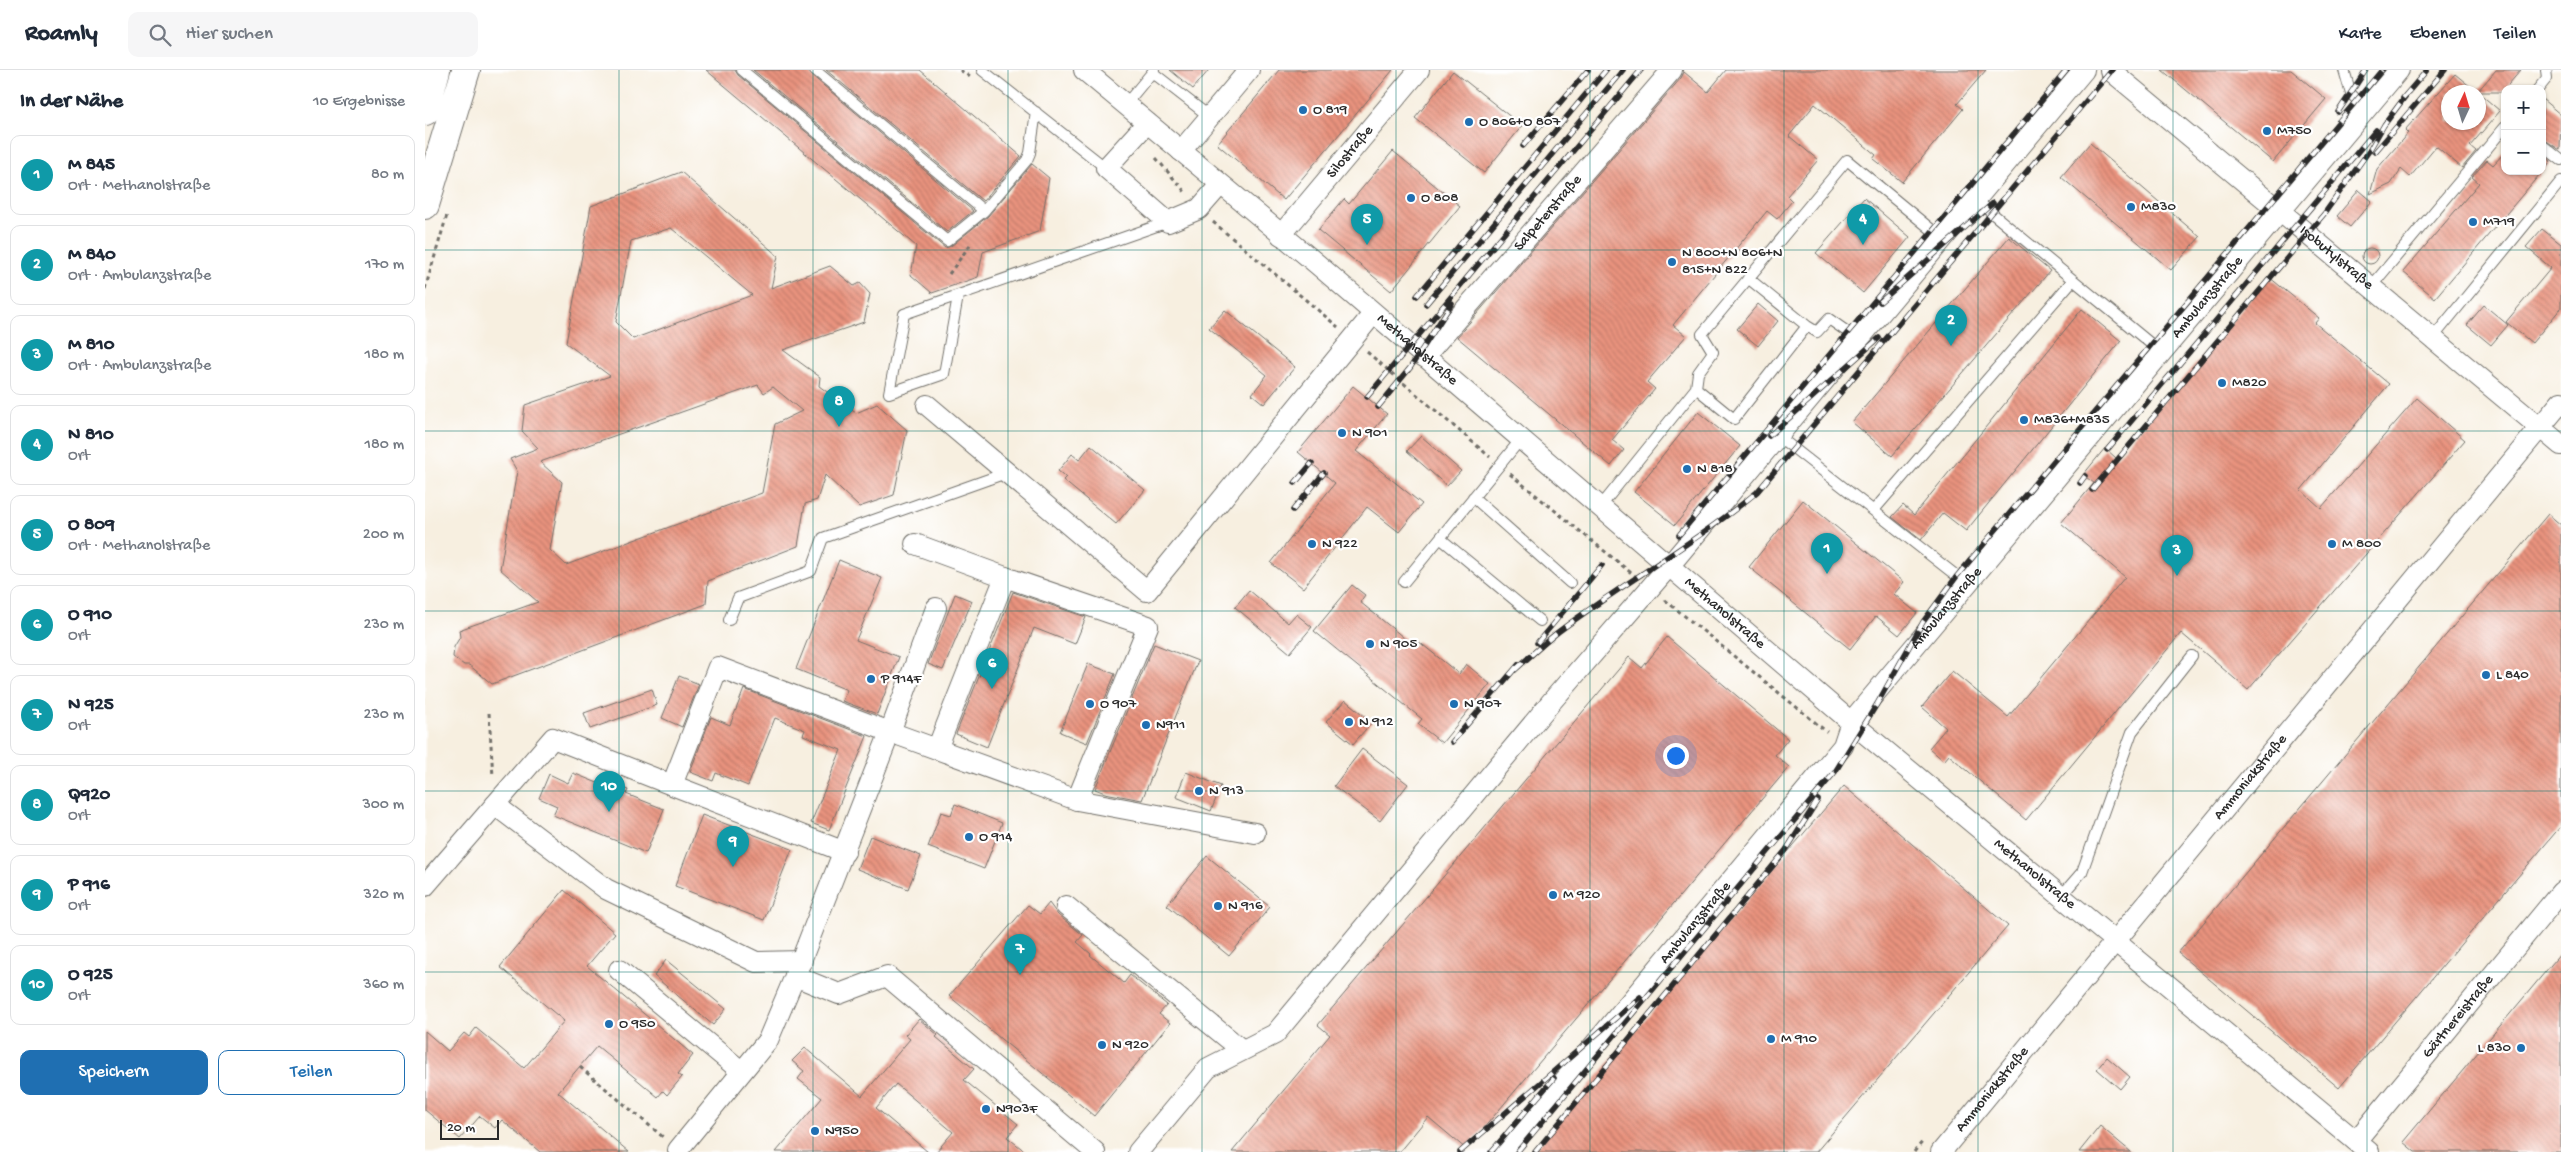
<!DOCTYPE html>
<html lang="de">
<head>
<meta charset="utf-8">
<style>
	:root { --surface:#fff; --page:#f6f6f7; --text:#1f2937; --muted:#747a83; --line:#e0e1e3; --accent:#1f6fb2 }
	body { margin:0; font-family:"Gochi Hand",sans-serif; background:var(--page); color:var(--text) }
	.controls { position:absolute; right:15px; top:15px; display:grid; overflow:hidden; border-radius:10px; box-shadow:0 1px 4px #0004 }
	.controls button { width:45px; height:45px; display:grid; place-items:center; padding:0; border:0; border-bottom:1px solid var(--line); background:var(--surface); color:var(--text); font:25px sans-serif }
	.compass { position:absolute; left:2016px; top:15px; width:45px; height:45px; border-radius:50%; background:var(--surface); box-shadow:0 1px 4px #0004; rotate:4deg }
	.scale { position:absolute; left:15px; bottom:12px; width:59px; box-sizing:border-box; padding-left:5px; border:2px solid #2b2b2b; border-top:0; font-size:14px; line-height:18px; white-space:nowrap; color:#2b2b2b; -webkit-text-stroke:4px #fff; paint-order:stroke }
	.you { position:absolute; left:1250px; top:685px; width:18px; height:18px; margin:-12px; border:4px solid #fff; border-radius:50%; background:#1a73e8; box-shadow:0 0 0 8px #1a73e833 }
	.badge { display:grid; place-items:center; width:32px; height:32px; border-radius:50%; background:var(--accent); color:#fff; font-size:16px; font-weight:700 }
	.pin { position:absolute; translate:-50% -41px; filter:drop-shadow(0 1px 2px #0008) }
	.pin::after { content:''; position:absolute; top:26px; width:18px; height:15px; background:inherit; clip-path:polygon(0 0,100% 0,50% 100%) }
	.list { margin:0; padding:0; list-style:none }
	h2 { display:flex; justify-content:space-between; align-items:center; height:65px; margin:0; padding:0 20px; font-size:21px }
	h2 small { font-size:16px; font-weight:400; color:var(--muted) }
	.list li { display:grid; grid-template-columns:32px 1fr auto; gap:15px; align-items:center; box-sizing:border-box; height:80px; margin:0 10px 10px; padding:0 10px; border:1px solid var(--line); border-radius:10px }
	.list b { display:block; font-size:19px; white-space:nowrap }
	.list p { margin:0; font-size:16px; white-space:nowrap; color:var(--muted) }
	.list em { font-size:16px; font-style:normal; color:var(--muted) }
	.actions { display:flex; gap:10px; padding:15px 20px }
	.actions a { flex:1; padding:11px 0; border:1px solid var(--accent); border-radius:10px; text-align:center; font-size:18px; color:var(--accent) }
	.actions .main { background:var(--accent); color:#fff }
	.icon { flex:none; width:28px; height:28px; fill:none; stroke:currentColor; stroke-width:2; stroke-linecap:round; stroke-linejoin:round }
	.map { position:relative; flex:none; width:2136px; height:1082px; overflow:hidden }
	header { display:flex; align-items:center; gap:30px; box-sizing:border-box; height:70px; padding:0 25px; background:var(--surface); border-bottom:1px solid var(--line) }
	header strong { font-size:24px }
	nav { display:flex; gap:28px; margin-inline-start:auto; font-size:18px }
	.search { width:350px; height:45px; background:var(--page); display:flex; align-items:center; gap:12px; box-sizing:border-box; padding:0 18px; border-radius:10px; color:var(--muted); font-size:19px }
	main { display:flex }
	aside { flex:1; background:var(--surface) }
	.map>svg:first-child { display:block }
</style>
</head>
<body>
<header>
<strong>Roamly</strong>
<div class="search"><svg class="icon" aria-label="search" viewBox="0 0 24 24"><circle cx="10" cy="10" r="6"/><path d="M15 15l6 6"/></svg>Hier suchen</div>
<nav><a>Karte</a><a>Ebenen</a><a>Teilen</a></nav>
</header>
<main>
<aside>
<h2>In der Nähe<small>10 Ergebnisse</small></h2>
<ul class="list">
<li><span class="badge" style="background:#0f9aa8">1</span><div><b>M 845</b><p>Ort · Methanolstraße</p></div><em>80 m</em></li>
<li><span class="badge" style="background:#0f9aa8">2</span><div><b>M 840</b><p>Ort · Ambulanzstraße</p></div><em>170 m</em></li>
<li><span class="badge" style="background:#0f9aa8">3</span><div><b>M 810</b><p>Ort · Ambulanzstraße</p></div><em>180 m</em></li>
<li><span class="badge" style="background:#0f9aa8">4</span><div><b>N 810</b><p>Ort</p></div><em>180 m</em></li>
<li><span class="badge" style="background:#0f9aa8">5</span><div><b>O 809</b><p>Ort · Methanolstraße</p></div><em>200 m</em></li>
<li><span class="badge" style="background:#0f9aa8">6</span><div><b>O 910</b><p>Ort</p></div><em>230 m</em></li>
<li><span class="badge" style="background:#0f9aa8">7</span><div><b>N 925</b><p>Ort</p></div><em>230 m</em></li>
<li><span class="badge" style="background:#0f9aa8">8</span><div><b>Q920</b><p>Ort</p></div><em>300 m</em></li>
<li><span class="badge" style="background:#0f9aa8">9</span><div><b>P 916</b><p>Ort</p></div><em>320 m</em></li>
<li><span class="badge" style="background:#0f9aa8">10</span><div><b>O 925</b><p>Ort</p></div><em>360 m</em></li>
</ul>
<div class="actions"><a class="main">Speichern</a><a>Teilen</a></div>
</aside>
<div class="map">
<svg width="2136" height="1082" viewBox="0 0 2136 1082">
	<defs>
		<pattern id="building-back-hatch" width="6" height="6" patternUnits="userSpaceOnUse" patternTransform="scale(1.25)"><rect width="6" height="6" fill="#e9937e"/><path d="M-1 5l2 2M0 0l6 6M5-1l2 2" fill="none" stroke="#bd7867"/></pattern>
	</defs>
	<rect width="100%" height="100%" fill="#fff"/>
	<filter id="ink" filterUnits="userSpaceOnUse"><feTurbulence type="fractalNoise" baseFrequency=".02" numOctaves="2"/><feDisplacementMap in="SourceGraphic" scale="10" xChannelSelector="R" yChannelSelector="G"/><feConvolveMatrix kernelMatrix="1 2 1 2 8 2 1 2 1" color-interpolation-filters="sRGB"/></filter>
	<filter id="wash" filterUnits="userSpaceOnUse"><feTurbulence type="fractalNoise" baseFrequency=".0096" numOctaves="4" result="noise"/><feDisplacementMap in="SourceGraphic" scale="20" xChannelSelector="R" yChannelSelector="G"/><feGaussianBlur stdDeviation="1.12" result="paint"/><feColorMatrix in="noise" values="0 0 0 0 0 0 0 0 0 0 0 0 0 0 0 0 0 1.4 0 .05"/><feComposite in="paint" operator="in"/></filter>
	<g filter="url(#wash)">
		<rect width="100%" height="100%" fill="#f7efe0"/>
		<g id="blocks">
			<path fill="url(#building-back-hatch)" fill-rule="evenodd" d="M281,0h29l3,5 207,173 6,-2 37,-30 44,-52 17,14 -9,53 -57,21 -5,25 -46,16 -21,-18 5,-29z
				M328,0h55l3,5 162,136 -26,21z
				M401,0h94l101,86 -38,45z
				M745,0h39l-16,19z
				M854,0h114l-109,130 -67,-56z
				M1301,0h260l-29,34 6,5 -61,73 -29,-23 3,-4 -61,-51 -26,32 29,24 -31,36 5,5 -15,18 -10,-8 -94,114 13,11 -39,46 8,7 -43,51 12,10 -13,16 -154,-129 224,-259 3,-6 24,20z
				M1737,0h129l35,29 -53,63z
				M2071,0h25l-19,22h-53v30h30v-29l21,18 -30,35 6,5 -14,17 -26,-22 -26,31 -9,-8 -10,15 -21,10 7,-25 31,-36 -3,-3 50,-56 22,18z
				M1028,1l69,55 -38,47 -69,-55z
				M2117,29l19,16 -1,35 -18,-12z
				M1665,73l110,94 -29,33 -110,-93z
				M968,81l67,55 -69,85 -73,-61 26,-31 5,5z
				M2080,82v19h37v-17l9,7 -116,137 -32,-26 76,-89 -7,-6 15,-17 6,5z
				M256,102l97,84 -7,32 59,-22 24,20 6,-3 10,11 -6,28 -81,28 37,27 -1,9 37,27 21,-9 30,26 -13,65 -35,12 -34,-32 -8,25 -12,4 -7,42 -90,35 -2,23 -214,80 -23,-19h-5l-11,-8 1,-10 6,-10 -1,-7 79,-28 -38,-33 17,-98 -7,-12 28,-11 -16,-17 3,-26 85,-29 -44,-33 25,-137zM246,158l81,67 -119,44 -17,-17 15,-81zM333,315l6,8 9,-6 29,24 -27,13 -13,69 -196,72 -16,-15 12,-68 -22,-20z
				M1934,120l13,11 -22,26 -13,-11z
				M1439,128l46,39 -47,56 -47,-40z
				M2117,159l19,15v64l-29,35 -26,-21 45,-54 -25,-21z
				M1584,167l41,34 -158,185 -40,-34z
				M1937 186a8 8 0 1 1 16 0a8 8 0 1 1-16 0Z
				M1844,207l50,41 -4,5 74,61 -88,106 20,18 96,-110 48,42 -217,250 -67,-57 -155,187 -77,-65 -5,6 -15,-13 17,-20 -24,-21 30,-36 56,46 117,-140 -64,-54 33,-40 -11,-8 22,-27 11,10z
				M1333,234l20,17 -20,25 -21,-17z
				M2059,235l24,20 -17,20 -24,-20z
				M1657,239l39,32 -155,190 -23,-18 -22,27 -29,-23 11,-12 11,10z
				M800,240l70,57 -31,37 -12,-10 15,-19 -58,-47z
				M928,316l34,28 -31,37 66,53 -23,28 -32,-25 -64,81 -32,-25 64,-80 -37,-31z
				M1273,342l42,34 -65,79 -41,-33z
				M996,366l40,35 -14,15 -40,-35z
				M666,375l54,45 -29,34 -53,-44 3,-3 -8,-6 14,-17 7,6z
				M1378,430l101,82 -10,12 23,19 -18,22 -23,-19 -26,33 -101,-82z
				M2123,444l13,11v301l-222,262 -161,-135z
				M414,490l43,18 -26,62 43,17 -22,57 -35,-13 5,-11 -51,-21z
				M927,515l13,10 -5,7 54,44 4,-5 41,33 7,-10 24,20 -48,59 -24,-19 4,-5 -108,-88z
				M824,520l39,33 8,-9 16,13 -22,26 -55,-46z
				M588,522l73,25 -11,27 -41,-16 -47,119 -31,-13z
				M530,524l17,7 -29,69 -15,-6z
				M1242,567l121,102 -13,16 14,12 -323,382 -38,-32 -29,35h-167l98,-117 -12,-10 311,-368 13,11z
				M729,574l44,17 -56,139 -37,-7 -10,-4z
				M663,594l27,10 -28,69 -27,-11z
				M254,606l20,8 -17,43 -20,-9z
				M227,619l5,16 -67,24 -6,-16z
				M319,619l123,47 -38,94 -18,-7 30,-73 -38,-15 2,-5 -30,-12 -27,68 -32,-13 -3,8 -23,-9 21,-55 19,8z
				M920,630l27,22 -19,22 -27,-22z
				M937,679l46,35 -28,37 -46,-35z
				M761,702l35,14 -10,25 -35,-14z
				M148,703l32,13 2,-4 21,8 -2,4 38,15 -18,44 -93,-38 4,-9 -18,-8 10,-24 19,9z
				M1419,716l164,140 -192,226h-283z
				M530,734l47,19 -18,46 -56,-22 13,-35 10,3z
				M277,745l90,34 -28,71 -89,-34z
				M445,766l51,20 -13,33 -51,-20z
				M782,786l63,51 -41,49 -62,-51z
				M139,820l51,43 -28,33 106,89 -15,19 4,3 -15,18 -4,-4 -5,6 -61,-51 -39,46 71,60h-89l-38,-32 -7,8 -15,-12 -20,23 -35,-29v-79l23,20 16,-18 5,4 7,-9 48,40 40,-47 -64,-54z
				M624,833l9,12 25,20 -6,7 14,12 -1,1 34,28 6,-8 37,30 -8,9 11,9 -76,93 -145,-120 79,-91 12,9z
				M2136,883v199h-146l-12,-10z
				M241,890l60,49 -13,16 -59,-49z
				M494,949l19,16 -2,2 38,32 -10,11 54,44 -11,13 19,15h-90l17,-20 -57,-48 -20,24 52,44h-152l46,-54 -24,-19 6,-8 -12,-10 13,-13 57,48 48,-57 -5,-4z
				M1682,987l23,20 -10,12 -23,-20z
				M1675,1056l31,26h-52z"/>
		</g>
	</g>
	<g filter="url(#ink)">
		<use href="#blocks" fill-opacity="0" stroke="#72706a" stroke-width="1"/>
		<g fill="none" stroke-linecap="round" stroke-linejoin="round">
			<g stroke="#72706a" stroke-width="12">
				<path id="lane" d="M317,0l205,171 37,-30 43,-51 3,-7 6,-41
					M390,0l169,141
					M557,0l124,98
					M1919,0l7,24 15,15
					M727,2l58,45
					M2113,19l9,-11 -1,-8
					M700,35l29,-35
					M2117,75l19,15
					M1551,130l186,153
					M1323,208l59,48
					M1945,218l135,-161
					M533,226l-14,78 -55,19 15,-79 264,-92
					M2007,269l129,-158
					M1271,318l38,31 73,-93 10,6 12,-13 30,21
					M1353,366l189,148
					M1048,427l97,86
					M1176,436l95,-118 2,-15 15,-21 -11,-18 145,-174 96,79
					M1449,440l199,-230
					M1015,468l100,83
					M979,512l117,-143
					M304,550l9,-22 73,-27 12,-33 183,-65
					M1636,826l21,-24 50,-140 60,-76"/>
			</g>
			<g stroke="#72706a" stroke-width="22">
				<g id="street">
					<path id="s1" d="M659,0l233,194 534,458 518,430"/>
					<path id="s2" d="M1685,0l451,375"/>
					<path d="M722,53l-41,45 62,54 31,-13 21,-24"/>
					<path d="M756,81l68,-81"/>
					<path id="s3" d="M856,165l138,-165"/>
					<path id="s4" d="M999,287l248,-287"/>
					<path d="M502,335l220,186 226,-277"/>
					<path d="M490,474l90,33"/>
					<path d="M247,715l-119,-47 -58,67 111,84 150,73 46,-1"/>
					<path d="M652,730l178,33"/>
					<path d="M420,782l-173,-67 46,-118 172,65 46,-124"/>
					<path d="M0,816l70,-81"/>
					<path d="M641,836l176,144"/>
					<path d="M194,900l122,101"/>
					<path d="M370,906l95,-244 187,68 71,-174 -143,-49 -68,172"/>
					<path id="s5" d="M1931,1071l205,-249"/>
					<path d="M253,1080l90,-110 27,-64 44,18 48,-18 208,176"/>
					<path d="M713,1082l70,-84 67,-34 277,-333 118,-136 414,-495"/>
					<path id="s6" d="M1080,1082l338,-406 8,-24 548,-652"/>
					<path id="s7" d="M1516,1082l620,-750"/>
				</g>
			</g>
			<g stroke="#72706a" stroke-width="30">
				<path id="primary" d="M0,41l11,-41
					M0,135l41,-135"/>
			</g>
			<path stroke="#72706a" stroke-width="3" stroke-dasharray="4 4" stroke-linecap="butt" d="M535,0l10,7
				M731,88l30,35
				M788,152l125,105
				M524,204l23,-32
				M0,219l22,-74
				M942,282l123,105
				M1085,404l125,102
				M1240,530l162,132
				M64,643l4,64
				M155,997l83,70
				M1489,1082l9,-11"/>
			<use href="#lane" stroke="#fff" stroke-width="10"/>
			<use href="#street" stroke="#fff" stroke-width="20"/>
			<use href="#primary" stroke="#fff" stroke-width="28"/>
			<g stroke="#2b2b2b" stroke-width="5.5">
				<path id="rail" d="M1978,28l24,-28
					M1913,42l28,-42
					M1098,76l65,-76
					M1950,82l70,-82
					M992,226l189,-226
					M1455,232l113,-99
					M1001,234l197,-234
					M942,327l274,-327
					M953,337l32,-39 42,-65
					M1344,366l110,-98
					M1682,380l269,-320
					M870,413l17,-20
					M1655,413l5,-7
					M1667,420l232,-276 45,-63 15,-26 23,-31
					M868,440l31,-37
					M1254,465l388,-465
					M1112,573l65,-78
					M1090,600c14,-13 28,-26 43,-38 65,-49 136,-88 199,-140l355,-422
					M1027,672l67,-78
					M1035,1082l180,-155
					M1066,1082l63,-74
					M1092,1082l318,-380 42,-68 46,-82 34,-46 425,-506
					M1110,1082l251,-302 32,-50"/>
			</g>
			<use href="#rail" stroke="#fff" stroke-width="4" stroke-dasharray="11" stroke-linecap="butt"/>
		</g>
	</g>
	<path fill="none" stroke="#0f766e" stroke-width="1" stroke-opacity="0.55" d="M194,0v1082M388,0v1082M583,0v1082M777,0v1082M971,0v1082M1165,0v1082M1359,0v1082M1553,0v1082M1748,0v1082M1942,0v1082M0,180h2136M0,361h2136M0,541h2136M0,721h2136M0,902h2136"/>
	<g fill="#1f6fb2" stroke="#fff" stroke-width="2">
		<circle cx="878" cy="40" r="5"/>
		<circle cx="1044" cy="52" r="5"/>
		<circle cx="1842" cy="61" r="5"/>
		<circle cx="986" cy="128" r="5"/>
		<circle cx="1706" cy="137" r="5"/>
		<circle cx="2048" cy="152" r="5"/>
		<circle cx="1247" cy="192" r="5"/>
		<circle cx="1797" cy="313" r="5"/>
		<circle cx="1599" cy="350" r="5"/>
		<circle cx="917" cy="363" r="5"/>
		<circle cx="1262" cy="399" r="5"/>
		<circle cx="887" cy="474" r="5"/>
		<circle cx="1907" cy="474" r="5"/>
		<circle cx="945" cy="574" r="5"/>
		<circle cx="2061" cy="605" r="5"/>
		<circle cx="446" cy="609" r="5"/>
		<circle cx="665" cy="634" r="5"/>
		<circle cx="1029" cy="634" r="5"/>
		<circle cx="924" cy="652" r="5"/>
		<circle cx="721" cy="655" r="5"/>
		<circle cx="774" cy="721" r="5"/>
		<circle cx="544" cy="767" r="5"/>
		<circle cx="1128" cy="825" r="5"/>
		<circle cx="793" cy="836" r="5"/>
		<circle cx="184" cy="954" r="5"/>
		<circle cx="1346" cy="969" r="5"/>
		<circle cx="677" cy="975" r="5"/>
		<circle cx="2096" cy="978" r="5"/>
		<circle cx="561" cy="1039" r="5"/>
		<circle cx="390" cy="1061" r="5"/>
	</g>
	<g text-anchor="middle" dominant-baseline="central" stroke-width="4.5" stroke-linejoin="round" paint-order="stroke">
		<g font-size="15" fill="#2b2b2b" stroke="#fff" text-anchor="start">
			<text x="888" y="40">O 819</text>
			<text x="1054" y="52">O 806+O 807</text>
			<text x="1852" y="61">M750</text>
			<text x="996" y="128">O 808</text>
			<text x="1716" y="137">M830</text>
			<text x="2058" y="152">M719</text>
			<text x="1257" y="183">N 800+N 806+N<tspan x="1257" dy="17">815+N 822</tspan></text>
			<text x="1807" y="313">M820</text>
			<text x="1609" y="350">M836+M835</text>
			<text x="927" y="363">N 901</text>
			<text x="1272" y="399">N 818</text>
			<text x="897" y="474">N 922</text>
			<text x="1917" y="474">M 800</text>
			<text x="955" y="574">N 905</text>
			<text x="2071" y="605">L 840</text>
			<text x="456" y="609">P 914F</text>
			<text x="675" y="634">O 907</text>
			<text x="1039" y="634">N 907</text>
			<text x="934" y="652">N 912</text>
			<text x="731" y="655">N911</text>
			<text x="784" y="721">N 913</text>
			<text x="554" y="767">O 914</text>
			<text x="1138" y="825">M 920</text>
			<text x="803" y="836">N 916</text>
			<text x="194" y="954">O 950</text>
			<text x="1356" y="969">M 910</text>
			<text x="687" y="975">N 920</text>
			<text x="2086" y="978" text-anchor="end">L 830</text>
			<text x="571" y="1039">N903F</text>
			<text x="400" y="1061">N950</text>
		</g>
		<g font-size="15" fill="#2b2b2b" stroke="#fff">
			<text stroke="none"><textPath href="#s3" startOffset="108">Silostraße</textPath></text>
			<text stroke="none"><textPath href="#s4" startOffset="190">Salpeterstraße</textPath></text>
			<text stroke="none"><textPath href="#s2" startOffset="294">Isobutylstraße</textPath></text>
			<text stroke="none"><textPath href="#s6" startOffset="1108">Ambulanzstraße</textPath></text>
			<text stroke="none"><textPath href="#s1" startOffset="435">Methanolstraße</textPath></text>
			<text stroke="none"><textPath href="#s6" startOffset="702">Ambulanzstraße</textPath></text>
			<text stroke="none"><textPath href="#s1" startOffset="840">Methanolstraße</textPath></text>
			<text stroke="none"><textPath href="#s7" startOffset="486">Ammoniakstraße</textPath></text>
			<text stroke="none"><textPath href="#s1" startOffset="1245">Methanolstraße</textPath></text>
			<text stroke="none"><textPath href="#s6" startOffset="298">Ambulanzstraße</textPath></text>
			<text stroke="none"><textPath href="#s5" startOffset="161">Gärtnereistraße</textPath></text>
			<text stroke="none"><textPath href="#s7" startOffset="81">Ammoniakstraße</textPath></text>
		</g>
	</g>
</svg>
<div class="controls">
<button>+</button>
<button>−</button>
</div>
<svg class="compass" viewBox="-18 -18 36 36"><path d="M0-13l5 13h-10z" fill="#e53935"/><path d="M0 13l5-13h-10z" fill="#747a83"/></svg>
<div class="scale">20 m</div>
<div class="you"></div>
<div class="pin badge" style="left:1402px;top:504px;background:#0f9aa8">1</div>
<div class="pin badge" style="left:1526px;top:276px;background:#0f9aa8">2</div>
<div class="pin badge" style="left:1752px;top:506px;background:#0f9aa8">3</div>
<div class="pin badge" style="left:1438px;top:175px;background:#0f9aa8">4</div>
<div class="pin badge" style="left:942px;top:175px;background:#0f9aa8">5</div>
<div class="pin badge" style="left:567px;top:619px;background:#0f9aa8">6</div>
<div class="pin badge" style="left:595px;top:905px;background:#0f9aa8">7</div>
<div class="pin badge" style="left:414px;top:357px;background:#0f9aa8">8</div>
<div class="pin badge" style="left:308px;top:797px;background:#0f9aa8">9</div>
<div class="pin badge" style="left:184px;top:742px;background:#0f9aa8">10</div>
</div>
</main>
</body>
</html>
